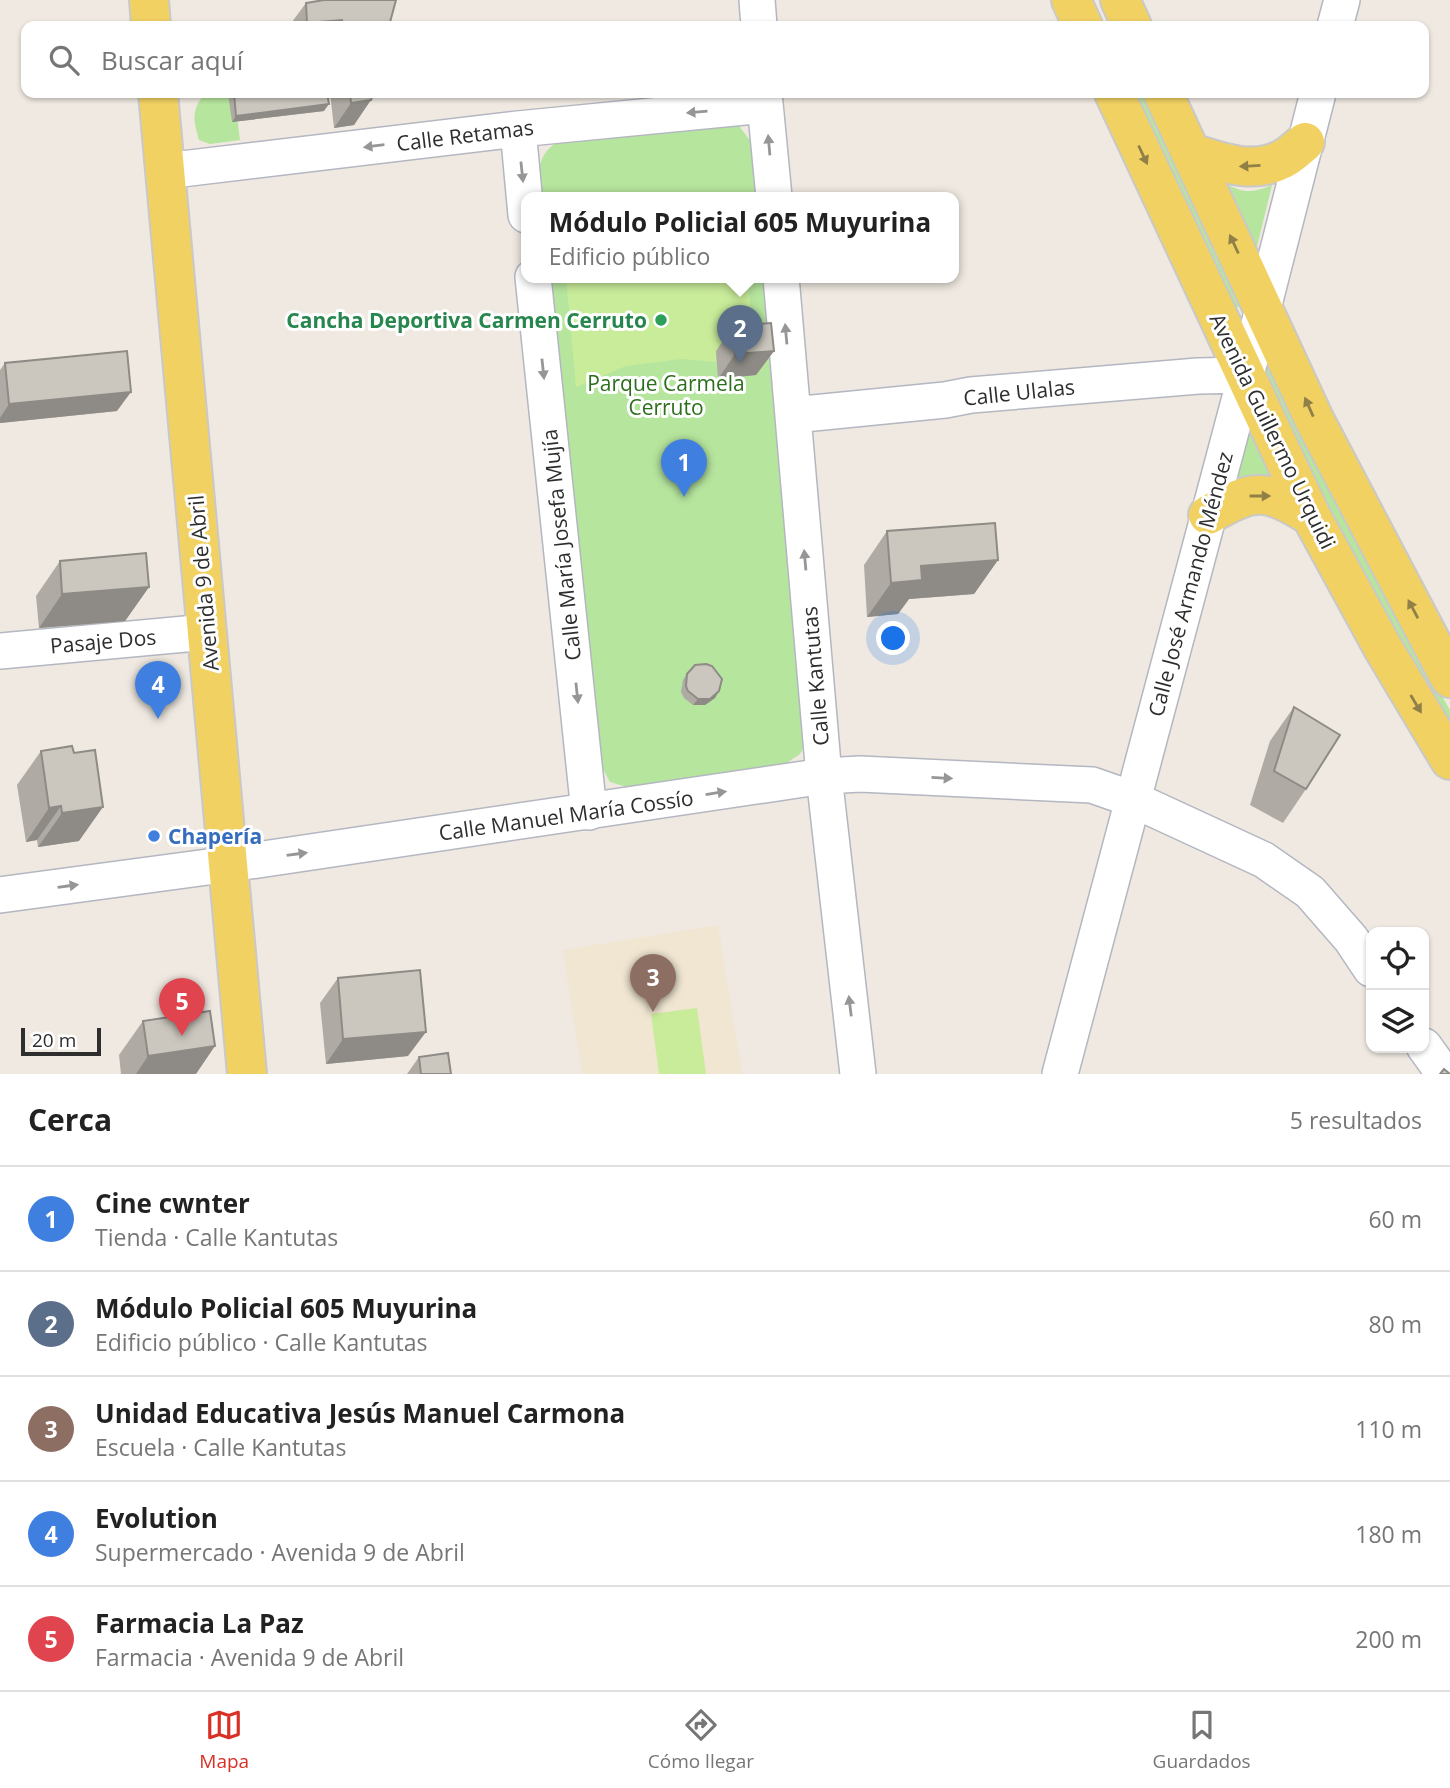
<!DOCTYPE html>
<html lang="es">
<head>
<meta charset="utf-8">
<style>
	:root { --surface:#fff; --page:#f6f6f6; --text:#222; --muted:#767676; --line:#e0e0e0; --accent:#d93025 }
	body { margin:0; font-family:"Open Sans",sans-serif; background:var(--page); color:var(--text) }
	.controls { position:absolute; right:21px; bottom:21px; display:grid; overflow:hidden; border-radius:14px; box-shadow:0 2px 5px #0004 }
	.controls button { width:63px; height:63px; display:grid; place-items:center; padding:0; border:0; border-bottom:2px solid var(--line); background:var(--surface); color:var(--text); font:35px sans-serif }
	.scale { position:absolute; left:21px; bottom:18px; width:80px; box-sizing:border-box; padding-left:7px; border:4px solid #2e2e2e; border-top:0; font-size:19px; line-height:24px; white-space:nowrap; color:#2e2e2e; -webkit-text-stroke:5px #fff; paint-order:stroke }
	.you { position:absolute; left:894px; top:639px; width:24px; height:24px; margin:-18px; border:5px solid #fff; border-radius:50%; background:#1a73e8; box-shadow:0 0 0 10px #1a73e833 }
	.badge { display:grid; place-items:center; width:46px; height:46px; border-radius:50%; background:var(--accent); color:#fff; font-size:23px; font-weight:700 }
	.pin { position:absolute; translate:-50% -58px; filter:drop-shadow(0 2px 4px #0008) }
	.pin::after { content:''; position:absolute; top:37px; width:24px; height:21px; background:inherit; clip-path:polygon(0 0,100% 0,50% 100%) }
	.popup { position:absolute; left:521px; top:192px; width:438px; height:91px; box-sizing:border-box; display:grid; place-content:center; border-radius:14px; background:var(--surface); filter:drop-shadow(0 2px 5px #0005); font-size:23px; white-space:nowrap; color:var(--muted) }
	.popup b { font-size:26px; color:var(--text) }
	.popup::after { content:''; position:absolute; left:50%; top:100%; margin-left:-14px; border:14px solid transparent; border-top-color:var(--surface) }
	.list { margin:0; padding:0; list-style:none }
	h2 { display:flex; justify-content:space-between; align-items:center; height:91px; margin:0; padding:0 28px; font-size:30px }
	h2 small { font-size:23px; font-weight:400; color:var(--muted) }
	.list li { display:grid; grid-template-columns:46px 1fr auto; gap:21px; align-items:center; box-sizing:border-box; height:105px; padding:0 28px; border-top:2px solid var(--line) }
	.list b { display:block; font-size:26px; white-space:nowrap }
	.list p { margin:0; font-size:23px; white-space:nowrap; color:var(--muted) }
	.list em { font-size:23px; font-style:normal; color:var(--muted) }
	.icon { flex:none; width:38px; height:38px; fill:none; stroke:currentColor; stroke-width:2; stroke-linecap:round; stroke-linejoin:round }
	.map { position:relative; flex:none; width:1450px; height:1074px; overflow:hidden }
	.search { position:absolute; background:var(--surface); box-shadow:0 2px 5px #0004; left:21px; right:21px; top:21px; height:77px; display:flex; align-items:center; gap:18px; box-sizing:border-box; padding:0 24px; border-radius:14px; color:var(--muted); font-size:26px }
	.sheet { height:616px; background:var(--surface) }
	nav { display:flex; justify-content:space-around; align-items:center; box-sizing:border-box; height:98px; border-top:2px solid var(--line); background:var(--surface); font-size:19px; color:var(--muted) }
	nav a { display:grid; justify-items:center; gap:4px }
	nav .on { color:var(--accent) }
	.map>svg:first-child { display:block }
</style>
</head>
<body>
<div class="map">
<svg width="1450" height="1074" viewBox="0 0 1450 1074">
	<rect width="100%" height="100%" fill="#efe9e1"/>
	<path fill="#f0e6d1" d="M718,925l24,149h-160l-19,-124z"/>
	<path fill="#b6e59e" d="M1134,93h12l98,211 -10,5z
		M234,94l6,46 -30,4 -11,-4c-5,-18 -8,-27 3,-43z
		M723,120l16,6 13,17 5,54h-215c-3,-26 -7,-43 19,-57z
		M1222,182c21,11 28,12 50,3l-17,70z
		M548,277h216l41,468 -5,9 -18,12 -152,22 -20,-6 -14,-26z
		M1269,361l117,239 64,110v18l-48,-83 -79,-148 -58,-125z
		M1250,416l30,65 -48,4z"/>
	<path fill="#c9ec9a" d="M566,277h182l6,70 -38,4v11l-34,-3 -56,7 -50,21z
		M697,1008l9,66h-47l-8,-60z"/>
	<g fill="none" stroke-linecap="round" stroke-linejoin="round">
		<g stroke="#b4b7c1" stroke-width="38">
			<path id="minor" d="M757,0l2,26
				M1335,26l7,-26
				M764,93l10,104
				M518,129l8,86
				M165,171l353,-42 247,-24
				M533,277l56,535
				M781,277l43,499 34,298
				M793,415l152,-15 26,-5 227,-19 48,-1
				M0,651l207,-19
				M0,895l230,-31 594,-88 36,-2 232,11 40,14 132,61 46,32 41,47 20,30
				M1424,1046l20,28
				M1060,1074l186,-699 72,-282"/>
		</g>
		<g stroke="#c9c9c9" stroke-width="42">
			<path id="major" d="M149,0l2,26
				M1071,0l12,26
				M1120,0l12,26
				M158,93l89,981
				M1114,93l197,423 72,132 67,112
				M1163,93l152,328 135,257
				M1191,153c30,9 61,22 92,6 8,-4 15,-11 22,-17
				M1208,515c47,-27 57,-27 103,1"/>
		</g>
		<use href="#minor" stroke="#fff" stroke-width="35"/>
		<use href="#major" stroke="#f2d163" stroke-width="38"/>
	</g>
	<path fill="#afaba4" d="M306,3l83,23h-100z
		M228,93h99l-3,18 -92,11z
		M330,93h43l-19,32 -20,3z
		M733,326l41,25 -18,24 -38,4 -2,-28z
		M5,363l112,48 -117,12v-53z
		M887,531l111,29 -24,34 -65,5 -11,15 -31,3 -3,-52z
		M60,561l89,26 -24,34 -86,7 -3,-32z
		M687,674l32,17 -4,7 -10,7h-12l-9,-7 -3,-6 2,-12z
		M1294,707l12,82 -23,34 -33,-18 20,-64z
		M41,751l38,90 -41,6 -1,-7 -11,2 -9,-57z
		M338,978l70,78 -82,8 -6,-61z
		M143,1021l53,53h-75l-2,-19z
		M419,1057l32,17h-44z"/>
	<path fill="#8e8b86" d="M342,20l-4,6h-33l2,-3z
		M371,100l-17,25 -20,3 17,-25z
		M329,104l-5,7 -92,11 4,-6z
		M774,351l-18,24 -38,4 17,-25z
		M131,392l-14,19 -117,12v-5l9,-14z
		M998,560l-24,34 -65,5 -11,15 -31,3 24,-34 30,-17z
		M149,587l-24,34 -86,7 23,-34z
		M719,691l-4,7 -10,7h-12l5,-6z
		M61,806l-24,34 -11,2 23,-34z
		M103,807l-24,34 -41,6 24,-34z
		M426,1032l-18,24 -82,8 17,-25z
		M215,1046l-19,28h-60l12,-18z"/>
	<path fill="#cbc7bf" stroke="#8e8b86" stroke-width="2" d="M324,0h72l-7,26h-46l-1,-6 -35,3 -1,-20z
		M234,93h93l2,11 -93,12z
		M350,93h23l-2,7 -20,3z
		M771,323l3,28 -39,3 -2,-28z
		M127,351l4,41 -122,12 -4,-41z
		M995,523l3,37 -77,6 1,14 -31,3 -4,-52z
		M146,553l3,34 -87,7 -2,-33z
		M706,664l6,2 10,13 -3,12 -9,8h-12l-10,-8 -2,-5 1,-12 8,-9z
		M1294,707l46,28 -34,54 -32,-18z
		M72,746l2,7 21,-3 8,57 -41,6 -1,-7 -12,2 -8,-57z
		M420,970l6,62 -83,7 -5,-61z
		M210,1011l5,35 -67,10 -5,-35z
		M448,1053l3,21h-30l-2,-17z
		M1444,1069l6,5h-10z"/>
	<defs><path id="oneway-solid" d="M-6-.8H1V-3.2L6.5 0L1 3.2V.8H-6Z" transform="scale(1.75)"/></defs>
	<g fill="#969696">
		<use href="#oneway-solid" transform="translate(697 112) rotate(175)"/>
		<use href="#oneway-solid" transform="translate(769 145) rotate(-95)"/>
		<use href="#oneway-solid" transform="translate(374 146) rotate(173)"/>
		<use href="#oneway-solid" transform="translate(522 172) rotate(84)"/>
		<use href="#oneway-solid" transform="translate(786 334) rotate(-95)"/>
		<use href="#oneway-solid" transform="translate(543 369) rotate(84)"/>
		<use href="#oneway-solid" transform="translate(805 560) rotate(-95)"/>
		<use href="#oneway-solid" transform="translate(577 693) rotate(84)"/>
		<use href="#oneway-solid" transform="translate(942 778) rotate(3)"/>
		<use href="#oneway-solid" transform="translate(716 793) rotate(-9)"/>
		<use href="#oneway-solid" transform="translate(297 854) rotate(-8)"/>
		<use href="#oneway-solid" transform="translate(68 886) rotate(-8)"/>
		<use href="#oneway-solid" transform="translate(850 1006) rotate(-97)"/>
	</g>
	<g fill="#908048">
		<use href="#oneway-solid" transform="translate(1143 155) rotate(65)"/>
		<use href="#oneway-solid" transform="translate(1250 166) rotate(177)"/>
		<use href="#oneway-solid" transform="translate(1234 244) rotate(-115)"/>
		<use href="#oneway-solid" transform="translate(1309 407) rotate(-114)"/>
		<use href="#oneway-solid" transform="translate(1260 496)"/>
		<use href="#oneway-solid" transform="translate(1413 609) rotate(-118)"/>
		<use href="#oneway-solid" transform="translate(1416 704) rotate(59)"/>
	</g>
	<circle fill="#2e9e5b" stroke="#fff" stroke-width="2.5" cx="661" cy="320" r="7"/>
	<circle fill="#3f7fe0" stroke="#fff" stroke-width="2.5" cx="154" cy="836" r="7"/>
	<g text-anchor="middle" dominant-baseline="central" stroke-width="6" stroke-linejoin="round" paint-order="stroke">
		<g font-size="21" fill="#2e2e2e" stroke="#fff">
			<text transform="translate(465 135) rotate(-7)">Calle Retamas</text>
			<text transform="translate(1019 392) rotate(-6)">Calle Ulalas</text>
			<text transform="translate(1273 431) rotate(64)">Avenida Guillermo Urquidi</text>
			<text transform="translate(561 545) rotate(-96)">Calle María Josefa Mujía</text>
			<text transform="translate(203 583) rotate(-95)">Avenida 9 de Abril</text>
			<text transform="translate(1190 584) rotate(-75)">Calle José Armando Méndez</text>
			<text transform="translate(103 641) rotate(-5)">Pasaje Dos</text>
			<text transform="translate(815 676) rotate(-95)">Calle Kantutas</text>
			<text transform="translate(566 815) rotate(-8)">Calle Manuel María Cossío</text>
		</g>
		<g font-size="21" font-weight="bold" fill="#27864d" stroke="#fff" text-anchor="end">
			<text x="647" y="320">Cancha Deportiva Carmen Cerruto</text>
		</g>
		<g font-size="21" fill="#2c6e1b" stroke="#fff">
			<text x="666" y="383">Parque Carmela<tspan x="666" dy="24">Cerruto</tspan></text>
		</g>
		<g font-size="21" font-weight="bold" fill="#366cbe" stroke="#fff" text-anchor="start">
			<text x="168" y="836">Chapería</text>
		</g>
	</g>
</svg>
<div class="controls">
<button><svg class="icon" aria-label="locate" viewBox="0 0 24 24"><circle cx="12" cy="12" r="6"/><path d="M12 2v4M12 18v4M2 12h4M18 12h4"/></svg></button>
<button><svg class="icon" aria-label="layers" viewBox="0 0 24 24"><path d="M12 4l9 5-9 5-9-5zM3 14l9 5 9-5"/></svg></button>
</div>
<div class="scale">20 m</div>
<div class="you"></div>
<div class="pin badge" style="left:684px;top:497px;background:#3f7fe0">1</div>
<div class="pin badge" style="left:740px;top:363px;background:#5c6f8a">2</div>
<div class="popup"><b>Módulo Policial 605 Muyurina</b>Edificio público</div>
<div class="pin badge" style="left:653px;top:1012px;background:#8d6e63">3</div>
<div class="pin badge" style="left:158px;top:719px;background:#3f7fe0">4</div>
<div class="pin badge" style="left:182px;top:1036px;background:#e0444e">5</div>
<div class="search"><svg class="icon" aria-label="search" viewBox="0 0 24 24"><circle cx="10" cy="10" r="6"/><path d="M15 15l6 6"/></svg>Buscar aquí</div>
</div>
<section class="sheet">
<h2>Cerca<small>5 resultados</small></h2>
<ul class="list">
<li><span class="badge" style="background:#3f7fe0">1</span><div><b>Cine cwnter</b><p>Tienda · Calle Kantutas</p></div><em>60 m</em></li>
<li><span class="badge" style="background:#5c6f8a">2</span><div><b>Módulo Policial 605 Muyurina</b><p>Edificio público · Calle Kantutas</p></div><em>80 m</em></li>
<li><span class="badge" style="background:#8d6e63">3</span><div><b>Unidad Educativa Jesús Manuel Carmona</b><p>Escuela · Calle Kantutas</p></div><em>110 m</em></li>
<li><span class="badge" style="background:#3f7fe0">4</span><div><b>Evolution</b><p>Supermercado · Avenida 9 de Abril</p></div><em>180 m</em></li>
<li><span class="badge" style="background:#e0444e">5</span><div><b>Farmacia La Paz</b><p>Farmacia · Avenida 9 de Abril</p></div><em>200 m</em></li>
</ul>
</section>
<nav>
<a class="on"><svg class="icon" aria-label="map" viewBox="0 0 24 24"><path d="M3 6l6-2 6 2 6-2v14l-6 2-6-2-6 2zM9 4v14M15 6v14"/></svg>Mapa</a>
<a><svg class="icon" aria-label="directions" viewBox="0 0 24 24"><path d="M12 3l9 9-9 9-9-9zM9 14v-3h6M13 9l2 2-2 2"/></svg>Cómo llegar</a>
<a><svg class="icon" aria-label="saved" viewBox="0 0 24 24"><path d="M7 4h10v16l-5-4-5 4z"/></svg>Guardados</a>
</nav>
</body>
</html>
